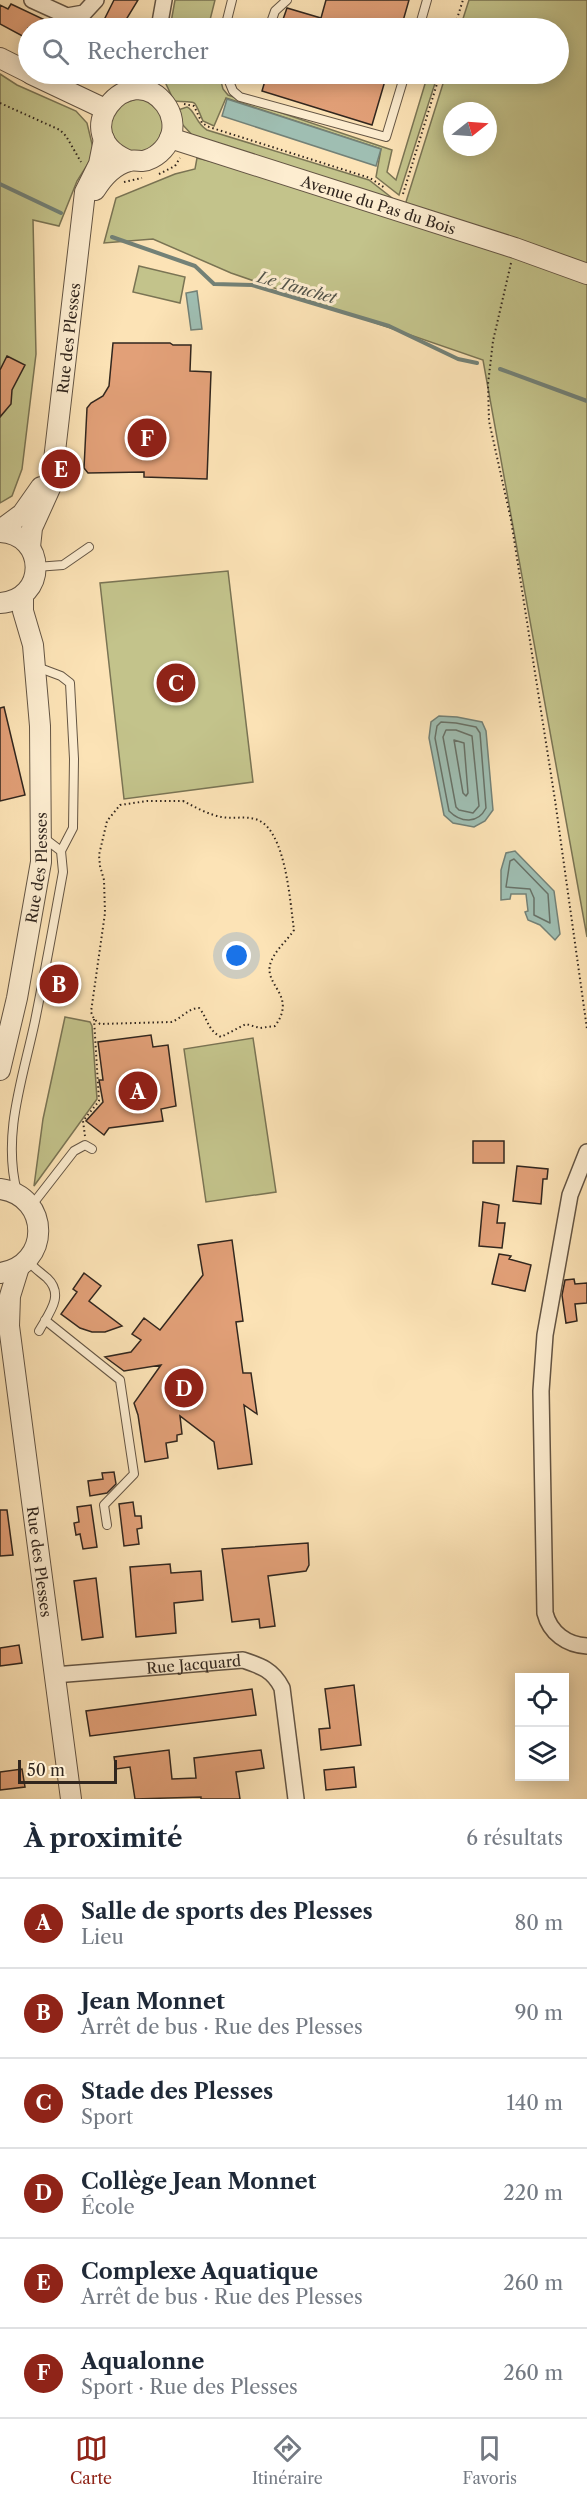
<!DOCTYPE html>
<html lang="fr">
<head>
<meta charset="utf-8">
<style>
	:root { --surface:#fff; --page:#f6f6f7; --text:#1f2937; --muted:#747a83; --line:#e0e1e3; --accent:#8f2418 }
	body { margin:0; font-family:"Libre Caslon Text",serif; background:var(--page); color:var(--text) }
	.controls { position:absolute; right:18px; bottom:18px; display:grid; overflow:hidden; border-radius:0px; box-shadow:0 3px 15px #0003 }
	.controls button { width:54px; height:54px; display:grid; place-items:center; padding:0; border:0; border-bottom:2px solid var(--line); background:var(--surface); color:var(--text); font:30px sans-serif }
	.compass { position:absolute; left:443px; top:102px; width:54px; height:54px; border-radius:50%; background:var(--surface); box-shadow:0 3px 15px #0003; rotate:73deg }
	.scale { position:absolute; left:18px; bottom:15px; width:99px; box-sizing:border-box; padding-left:6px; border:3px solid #31261e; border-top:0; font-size:16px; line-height:21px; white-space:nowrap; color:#31261e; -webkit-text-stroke:4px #fdedd0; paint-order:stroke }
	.you { position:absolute; left:237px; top:956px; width:21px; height:21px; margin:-15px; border:4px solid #fff; border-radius:50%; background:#1a73e8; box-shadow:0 0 0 9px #1a73e833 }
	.badge { display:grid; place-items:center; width:39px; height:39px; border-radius:50%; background:var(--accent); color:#fff; font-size:20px; font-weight:700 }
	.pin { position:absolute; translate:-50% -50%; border:3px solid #fff; box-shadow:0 2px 6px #0006 }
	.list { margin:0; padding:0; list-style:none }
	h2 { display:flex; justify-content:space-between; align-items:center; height:78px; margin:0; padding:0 24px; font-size:26px }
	h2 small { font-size:20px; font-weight:400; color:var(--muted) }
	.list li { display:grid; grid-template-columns:39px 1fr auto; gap:18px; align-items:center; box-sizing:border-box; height:90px; padding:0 24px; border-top:2px solid var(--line) }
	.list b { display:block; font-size:22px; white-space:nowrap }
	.list p { margin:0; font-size:20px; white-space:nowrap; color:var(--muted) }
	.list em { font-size:20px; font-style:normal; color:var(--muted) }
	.icon { flex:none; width:33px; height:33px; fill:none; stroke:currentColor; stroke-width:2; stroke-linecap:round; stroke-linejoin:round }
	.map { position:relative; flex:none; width:587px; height:1799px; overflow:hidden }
	.search { position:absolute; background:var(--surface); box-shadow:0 3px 15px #0003; left:18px; right:18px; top:18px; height:66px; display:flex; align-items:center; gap:15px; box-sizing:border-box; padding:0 21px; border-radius:33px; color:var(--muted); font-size:22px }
	.sheet { height:618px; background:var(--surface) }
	nav { display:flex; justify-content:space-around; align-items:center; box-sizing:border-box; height:84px; border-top:2px solid var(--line); background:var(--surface); font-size:16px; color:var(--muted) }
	nav a { display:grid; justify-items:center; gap:3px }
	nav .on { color:var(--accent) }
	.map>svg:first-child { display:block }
</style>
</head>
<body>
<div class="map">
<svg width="587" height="1799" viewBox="0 0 587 1799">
	<rect width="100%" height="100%" fill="#fce3b6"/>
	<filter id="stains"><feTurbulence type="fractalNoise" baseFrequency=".00333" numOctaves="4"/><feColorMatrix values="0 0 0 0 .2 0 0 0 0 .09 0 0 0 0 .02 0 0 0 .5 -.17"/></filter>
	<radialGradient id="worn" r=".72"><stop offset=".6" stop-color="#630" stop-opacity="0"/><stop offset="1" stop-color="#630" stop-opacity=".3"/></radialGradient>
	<path fill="#c3c38b" stroke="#7a7454" stroke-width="1.5" fill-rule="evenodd" d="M175,0h40l-7,28h-38z
		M469,0h118v937l-104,-577 -252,-87 -78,-34 -49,4 12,-45 59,-24 20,-5 2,-11 42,10 162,50 45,-144h112v-46h-98zM452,111h36v36h-36z
		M0,74l17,11 59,26 11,12 6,25 -2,11 -14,22 -18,45 -26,-6 3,134 -14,115 -10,27 -12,7z
		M165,74h54l4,15 5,6 164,55 -5,22 9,8 32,-106h10l-39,121 -23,-18 5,-28 -155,-51 -12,28 -11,-5c-11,-25 -4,-17 -29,-20l-8,-17z
		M143,97l21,19c0,26 -4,32 -29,39l-24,-15c-1,-34 -1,-33 32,-43z
		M187,107c8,3 9,17 20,23l162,50 27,21 -202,-64 -13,-14 -3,-13z
		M139,266l46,11 -5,26 -47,-11z
		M228,571l25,211 -129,17 -24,-216z
		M65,1017l25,5 2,4 5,73 -63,87 9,-67z
		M253,1038l23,154 -70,10 -22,-153z"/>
	<path fill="#9fbeb2" stroke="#738177" stroke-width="1.5" d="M227,99l154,50 -5,17 -154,-50z
		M197,291l5,38 -11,1 -5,-37z
		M439,716l18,1 25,5 4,9 7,79 -8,11 -11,6 -21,-4 -9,-8 -15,-77 2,-16z
		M515,851l39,40 6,43 -5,6 -15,-15 -12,-5 -3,-8 3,-1 -2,-17h-15l-1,5 -9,1v-30l5,-17z"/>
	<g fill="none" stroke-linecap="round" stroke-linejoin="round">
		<path stroke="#687268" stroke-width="1.5" d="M441,722l15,1 20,4 4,6 6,75c-8,16 -25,15 -37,3l-14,-73 2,-12z
			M446,730h10l16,6 7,70 -6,7 -14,-3 -3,-3 -13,-70z
			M454,740l10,3 4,50 -2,3 -3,-3z
			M514,859l34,35 2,29 -16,-8v-17l-4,-9 -24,-2 4,-26z"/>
		<path stroke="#738177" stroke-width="4" d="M0,184l61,29
			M112,237l83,29 19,18 38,1 137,41 69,33 19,4
			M500,369l87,32"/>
	</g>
	<path fill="#e2a078" stroke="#31261e" stroke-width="1.5" d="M114,0h24l-17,28h-21z
		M326,0h83l-8,28h-121l7,-20 34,10z
		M11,4l34,16 -4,8h-13v11l-28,-15v-19l8,4z
		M267,74h120l-15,51 -110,-34z
		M113,343h57l3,2h18l-1,26 21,1 -4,107 -63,-2v-5l-56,1 -4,-5 3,-60 4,-5 12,-7 6,-10z
		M7,356l18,9 -13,25 -1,14 -11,13v-47z
		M4,707l21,88 -25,6v-93z
		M151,1035l2,12 15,-2 8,61 -15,3 2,12 -54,7 -5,7 -18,-14 17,-19 -4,-22h4l-5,-38z
		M473,1141h31v22h-31z
		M517,1166l31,3 -1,10h-4l-2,25 -28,-3z
		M483,1202l16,3 -2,18h8l-3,25 -23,-2z
		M232,1240l11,81 -7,1 7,51h8l6,41 -13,-9 8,59 -34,5 -4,-27 -34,-26 2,18 -5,1v6l-11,2 2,15 -23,4 -7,-47 -4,-12 27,-38 -37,6 -19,-14 26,-5 10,-12 -9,-6 12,-16 16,12 43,-55 -5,-30z
		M499,1254l12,2 -2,3 22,6 -6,26 -33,-7z
		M84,1273l17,13 -12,15 33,25 -17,6h-13l-12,-4 -19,-14 16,-22 -4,-3z
		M574,1279l1,5 12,-1v20l-12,1 2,17 -11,2 -4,-28 3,-15z
		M114,1472l2,12 -9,9 -17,3 -2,-15 15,-2 -1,-6z
		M133,1502l2,14h6l1,12 -5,1 2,15 -15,2 -5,-42z
		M91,1505l6,42 -14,2 -3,-15 -4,1 -2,-12 5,-1 -2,-15z
		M0,1510h7l6,45 -13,1z
		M308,1543l1,22 -3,6 -38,5 7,50 -15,2 -1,-9 -27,3 -10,-73z
		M170,1564l1,9 30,-2 2,29 -29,3 2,30 -40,4 -6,-70z
		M96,1578l7,59 -21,3 -8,-59z
		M19,1645l3,18 -22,3v-18z
		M354,1685l7,60 -40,5 -2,-21 11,-1 -5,-39z
		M252,1689l4,26 -166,21 -4,-25z
		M169,1750l3,29 24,-1 -2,-20 67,-8 3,18 -28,4 4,27h-39v-2l-66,2 -5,-32 -14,2 -2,-12z
		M354,1767l2,20 -30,3 -2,-20z
		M22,1769l3,18 -25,3v-18z"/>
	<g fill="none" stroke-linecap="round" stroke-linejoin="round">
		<g stroke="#645544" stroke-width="10">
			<path id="service" d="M225,28l7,-28
				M269,28l6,-17 12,-11
				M419,28l8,-28
				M226,74l7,17 7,6 146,40 19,-63
				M238,74l16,4 2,-4
				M36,567l27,-2 26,-18
				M37,667l24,9 9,7 4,76 -1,69 -12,23
				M17,1192c-15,-58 6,-114 18,-171 10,-50 19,-99 28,-149l-2,-21 -17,-13
				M32,1205l42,-54 11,-6 7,4
				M28,1261c6,7 12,11 19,17 18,17 2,35 -8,53
				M45,1320l75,60 14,94 -30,31 3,20"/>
		</g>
		<g stroke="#645544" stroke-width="18">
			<g id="minor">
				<path d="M32,0l35,16 17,-3 12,-13"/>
				<path d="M159,28l5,-28"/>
				<path d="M146,91l4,-17"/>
				<path d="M587,1152l-17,43 -25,140 -4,56 4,222c5,20 22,32 42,33"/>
				<path id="s1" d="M54,1675l189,-15c18,6 30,10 39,28l14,111"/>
			</g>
		</g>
		<g stroke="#645544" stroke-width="22">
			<g id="tertiary">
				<path d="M0,58l28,14"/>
				<path d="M31,74l74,35"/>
				<path id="s2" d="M170,138l345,110 72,26"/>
				<path d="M95,190c8,-13 19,-25 34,-29 5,-1 9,0 14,0 12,-2 23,-12 27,-23 5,-11 2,-25 -5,-34 -36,-47 -102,31 -35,57"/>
				<path d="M0,530l22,-16 19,-27"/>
				<path d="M0,532c47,2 48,68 0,71"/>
				<path id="s3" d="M30,547l2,-19 19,-42 34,-294 14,-28 5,-25"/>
				<path id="s4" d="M0,1070l17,-72 24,-136 -1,-136 -7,-81 -10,-34v-16"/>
				<path d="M0,1189c51,7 51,77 0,84"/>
				<path id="s5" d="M19,1267l-9,29 -1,30 62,473"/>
			</g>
		</g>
		<path stroke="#31261e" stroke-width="2" stroke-dasharray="1.5 3" stroke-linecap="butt" d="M454,28l9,-28
			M0,103l60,27 6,6 15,26
			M184,104l10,2 8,17 7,4 161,51 15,10
			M159,174l16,-8 5,-8
			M124,182l18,-4
			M403,194l37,-120
			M511,263l-18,78 -5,43 1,37 22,99 44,280 32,229
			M183,801c12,6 26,14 39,16 11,2 22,-1 33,2 31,8 35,84 39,111 -7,11 -21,22 -24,35 -5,21 27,31 5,61l-15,2 -14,-4 -25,13c-14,-7 -13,-19 -22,-29 -11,0 -18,11 -28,14l-71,2 -6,-5 -3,-7 14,-99 -1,-33 -4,-14 -1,-11 8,-34 13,-16 27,-4z
			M85,1136l-2,-15 16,-20 -5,-82"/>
		<use href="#service" stroke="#fdedd0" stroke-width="8"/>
		<use href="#minor" stroke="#fdedd0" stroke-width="15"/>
		<use href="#tertiary" stroke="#fdedd0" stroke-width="20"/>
	</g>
	<g text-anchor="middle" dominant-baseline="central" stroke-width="6" stroke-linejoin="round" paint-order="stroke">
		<g font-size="15" fill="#31261e" stroke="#fdedd0">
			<text stroke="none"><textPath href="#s2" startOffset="219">Avenue du Pas du Bois</textPath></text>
			<text stroke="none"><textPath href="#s3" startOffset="214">Rue des Plesses</textPath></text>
			<text stroke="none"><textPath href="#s4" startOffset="206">Rue des Plesses</textPath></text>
			<text stroke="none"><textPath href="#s5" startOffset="298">Rue des Plesses</textPath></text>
			<text stroke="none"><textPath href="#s1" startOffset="140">Rue Jacquard</textPath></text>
		</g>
		<g font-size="16" font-style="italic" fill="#52544a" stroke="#fdedd0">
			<text transform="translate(297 287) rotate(16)">Le Tanchet</text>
		</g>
	</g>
	<rect width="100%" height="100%" filter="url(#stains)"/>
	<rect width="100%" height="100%" fill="url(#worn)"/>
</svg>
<div class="controls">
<button><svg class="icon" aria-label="locate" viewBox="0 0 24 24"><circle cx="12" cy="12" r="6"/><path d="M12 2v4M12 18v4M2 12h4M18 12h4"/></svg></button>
<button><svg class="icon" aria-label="layers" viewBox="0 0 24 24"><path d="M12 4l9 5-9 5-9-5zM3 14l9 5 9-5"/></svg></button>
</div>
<svg class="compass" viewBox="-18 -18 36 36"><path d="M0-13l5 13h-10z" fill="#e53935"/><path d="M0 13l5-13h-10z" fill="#747a83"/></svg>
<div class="scale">50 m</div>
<div class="you"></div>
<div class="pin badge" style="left:138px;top:1091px">A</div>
<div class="pin badge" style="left:59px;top:984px">B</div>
<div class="pin badge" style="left:176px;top:683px">C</div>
<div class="pin badge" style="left:184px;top:1388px">D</div>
<div class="pin badge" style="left:61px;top:469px">E</div>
<div class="pin badge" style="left:147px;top:438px">F</div>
<div class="search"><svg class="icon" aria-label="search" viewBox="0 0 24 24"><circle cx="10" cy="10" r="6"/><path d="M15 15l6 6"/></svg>Rechercher</div>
</div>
<section class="sheet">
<h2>À proximité<small>6 résultats</small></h2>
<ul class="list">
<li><span class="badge">A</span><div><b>Salle de sports des Plesses</b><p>Lieu</p></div><em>80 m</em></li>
<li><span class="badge">B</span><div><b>Jean Monnet</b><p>Arrêt de bus · Rue des Plesses</p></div><em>90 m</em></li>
<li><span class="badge">C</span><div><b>Stade des Plesses</b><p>Sport</p></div><em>140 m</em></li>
<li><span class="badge">D</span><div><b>Collège Jean Monnet</b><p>École</p></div><em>220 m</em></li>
<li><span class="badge">E</span><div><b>Complexe Aquatique</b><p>Arrêt de bus · Rue des Plesses</p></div><em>260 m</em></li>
<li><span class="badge">F</span><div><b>Aqualonne</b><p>Sport · Rue des Plesses</p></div><em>260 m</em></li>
</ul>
</section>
<nav>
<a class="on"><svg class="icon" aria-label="map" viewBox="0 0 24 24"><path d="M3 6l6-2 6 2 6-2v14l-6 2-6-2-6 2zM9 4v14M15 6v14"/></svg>Carte</a>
<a><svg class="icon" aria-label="directions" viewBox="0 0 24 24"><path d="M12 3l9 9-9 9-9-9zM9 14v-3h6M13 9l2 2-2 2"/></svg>Itinéraire</a>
<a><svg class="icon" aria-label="saved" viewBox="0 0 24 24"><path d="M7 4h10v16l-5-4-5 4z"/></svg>Favoris</a>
</nav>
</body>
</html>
